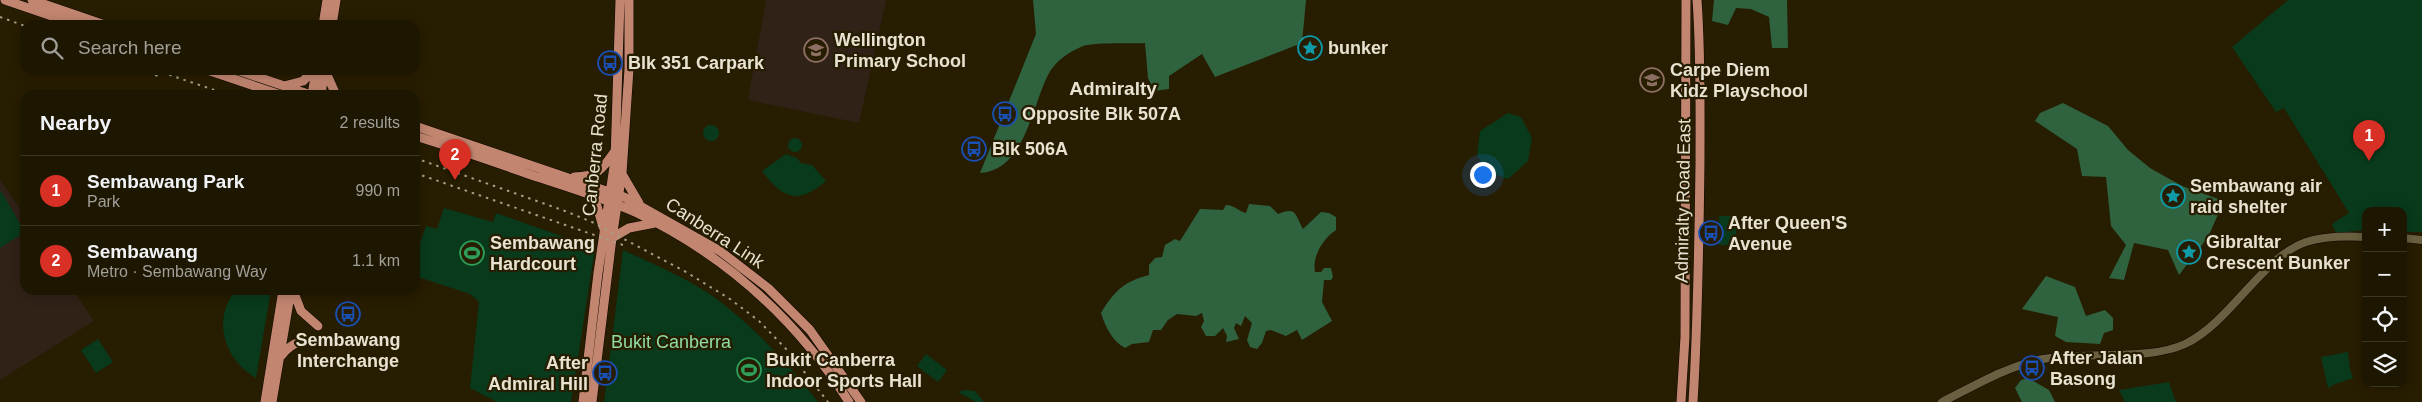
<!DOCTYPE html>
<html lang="en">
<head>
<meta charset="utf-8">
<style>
	:root { --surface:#1d1601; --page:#2a2310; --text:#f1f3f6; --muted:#a09f99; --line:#3b3523; --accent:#d93025 }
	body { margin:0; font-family:Arial,sans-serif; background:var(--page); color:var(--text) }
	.controls { position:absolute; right:15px; bottom:15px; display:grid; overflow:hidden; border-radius:10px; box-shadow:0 2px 12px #0003 }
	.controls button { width:45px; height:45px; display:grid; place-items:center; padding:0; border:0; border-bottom:1px solid var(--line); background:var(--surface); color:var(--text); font:25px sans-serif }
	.you { position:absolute; left:1482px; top:174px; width:18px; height:18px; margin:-12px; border:4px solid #fff; border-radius:50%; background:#1a73e8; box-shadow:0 0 0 8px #1a73e833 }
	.badge { display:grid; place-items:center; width:32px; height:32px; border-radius:50%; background:var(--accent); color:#fff; font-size:16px; font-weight:700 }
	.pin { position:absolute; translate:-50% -41px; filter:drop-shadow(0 1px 2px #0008) }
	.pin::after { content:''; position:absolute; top:26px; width:18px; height:15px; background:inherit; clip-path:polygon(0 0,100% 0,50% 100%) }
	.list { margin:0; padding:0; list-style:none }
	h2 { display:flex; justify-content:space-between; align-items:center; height:65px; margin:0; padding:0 20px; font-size:21px }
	h2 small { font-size:16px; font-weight:400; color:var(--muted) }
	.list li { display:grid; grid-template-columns:32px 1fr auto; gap:15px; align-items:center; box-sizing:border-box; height:70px; padding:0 20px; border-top:1px solid var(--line) }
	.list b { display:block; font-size:19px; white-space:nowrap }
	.list p { margin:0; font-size:16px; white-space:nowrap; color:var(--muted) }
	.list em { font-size:16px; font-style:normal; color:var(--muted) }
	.icon { flex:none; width:28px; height:28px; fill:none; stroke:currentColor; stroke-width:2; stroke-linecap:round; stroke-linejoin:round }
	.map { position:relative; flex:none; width:2422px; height:402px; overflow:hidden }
	.search { position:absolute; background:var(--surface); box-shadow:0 2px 12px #0003; left:20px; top:20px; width:400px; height:55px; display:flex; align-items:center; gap:12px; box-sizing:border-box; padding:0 18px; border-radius:15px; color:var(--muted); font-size:19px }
	.panel { position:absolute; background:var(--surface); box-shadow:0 2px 12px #0003; left:20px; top:90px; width:400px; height:205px; border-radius:15px }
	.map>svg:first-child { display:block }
</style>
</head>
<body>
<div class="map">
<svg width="2422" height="402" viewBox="0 0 2422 402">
	<rect width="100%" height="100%" fill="#271d01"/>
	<path fill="#312217" d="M766,0h120l-27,123 -111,-23z
		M0,179l25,38v73h48l21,31 -94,59z"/>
	<path fill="#093a1c" d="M2288,0h134v232h-19v-21h-37v19l-30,3 -4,-9 17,-11 -65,-105 -8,4 -44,-65z
		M1508,113l13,4 11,21 -4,23 -20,18 -23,-8 -8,-17 3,-23z
		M703 133a8 8 0 1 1 16 0a8 8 0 1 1-16 0Z
		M788 145a7 7 0 1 1 14 0a7 7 0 1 1-14 0Z
		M786,154l11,4 4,5 11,2 14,16c-28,24 -43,18 -64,-10z
		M1,191l24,41 -25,16v-56z
		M444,208l49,14 3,-9 99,35 -24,154h-74l-27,-14 9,-86 -9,-8 -55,-18v-19l11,-31 11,3z
		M1719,216h17v29h-17z
		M623,250c32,15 67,29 95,50 38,29 71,64 100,102h-214z
		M236,290h35l-15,88c-31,-18 -45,-58 -20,-88z
		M98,339l15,23 -17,11 -15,-23z
		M2348,352l2,17 3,9 -18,6 -7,4 -7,-31z
		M926,354l21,16 -9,12 -21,-16z
		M2169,382l7,20h-51l-6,-12z
		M965,390l10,1 9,11h-8l-18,-10z"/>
	<path fill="#2f623f" d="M1033,0h273l-4,43 -87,34 -13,-23 -33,22v13l-15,2 -6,-13 -3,-35c-15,1 -49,-1 -62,3 -14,6 -28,15 -35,29 -16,31 -23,95 -68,98l56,-139z
		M1714,0h73l1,48h-16l-3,-31 -18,-8 -15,-1 -8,17 -16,-4z
		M2063,103l45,23 20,24 22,18 32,18 42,15 -16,36 -29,38 -11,-25 -34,-7 -10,37 -15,-2 17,-33 -15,-19 -5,-49 -24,-1 -5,-27 -42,-28 5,-8z
		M1249,204l21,2 8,8c19,-8 17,1 25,15l18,-17 8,1 7,4v13c-13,9 -24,26 -21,42h6l3,-4h7l2,9 -2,3h-7l-2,22 10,19 -30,19 -5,-10 -11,6 -15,-6 -5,1 -4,12 -5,6 -7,-2 -3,-7 5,-17 -7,-7 -4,10 -5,-3 -2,5 5,11 -13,3 1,-6 -4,-8 -8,8h-9l-5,-9 3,-6 -2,-8 -6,3 -19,-2 -9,6 -7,10h-8l-4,12 -17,2 -7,4c-13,-7 -20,-22 -24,-35 13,-22 24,-32 48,-38v-10l6,-7 7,-1 3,-12 10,-6 5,2 20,-32 23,1 3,-5c8,0 12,6 20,8z
		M2046,276l29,11 11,29 19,-6 8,8v12l-9,3 -4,11 -34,-2 -11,-6 3,-19 -36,-8z
		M2028,378l21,12 6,12h-33l-7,-14 6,-8z"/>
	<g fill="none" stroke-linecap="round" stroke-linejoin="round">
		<g stroke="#100700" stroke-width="9">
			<path id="minor" d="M2403,238l19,2
				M1942,402c32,-16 65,-36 101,-43 42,-8 106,2 142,-15 46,-22 77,-87 121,-102 18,-6 41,-6 60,-5"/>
		</g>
		<g stroke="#100700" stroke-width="10">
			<path id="major" d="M5,0l73,25
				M32,0l73,25
				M323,25l4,-25
				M332,25l4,-25
				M207,70l74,25
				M237,70l74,25
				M325,70l11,25
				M284,86l19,-5 11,-11
				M312,95l4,-25
				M321,95l3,-22
				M415,126l209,71 96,54 48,37 42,42 51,72
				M415,136c40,12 79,26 119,40 34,11 70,22 103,37 88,42 160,107 212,189
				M622,174l17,29
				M574,177c24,-1 28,-7 41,-26
				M590,195l7,11 6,21
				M612,238l17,-10 26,-5
				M293,290l8,21 17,15
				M281,356c12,-16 25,-17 44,-15
				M265,402l18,-112
				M272,402l19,-112
				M583,402l15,-129 17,-113 5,-160
				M592,402l20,-164 10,-65 7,-104v-69
				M1681,402l4,-65 1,-337
				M1693,402c5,-80 6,-159 7,-239 0,-54 1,-109 -3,-163"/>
		</g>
		<use href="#minor" stroke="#6a6041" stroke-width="8"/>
		<use href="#major" stroke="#c28670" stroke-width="9"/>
		<path stroke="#a59e89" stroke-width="2" stroke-dasharray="2.5 5" stroke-linecap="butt" d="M0,17l25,9
			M141,70l20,7
			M155,70l74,25
			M415,158l150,53 27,11 94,50 44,27 29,22 28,29 41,52
			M415,173l211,73"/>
	</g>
	<defs>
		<g id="sight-ring" transform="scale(1.25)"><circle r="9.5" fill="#271d01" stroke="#0f9aa8" stroke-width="1.5"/><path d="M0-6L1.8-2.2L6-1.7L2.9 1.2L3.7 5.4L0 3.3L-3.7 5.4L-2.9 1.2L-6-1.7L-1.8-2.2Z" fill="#0f9aa8"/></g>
		<g id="school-ring" transform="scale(1.25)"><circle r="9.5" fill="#271d01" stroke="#8d6e63" stroke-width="1.5"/><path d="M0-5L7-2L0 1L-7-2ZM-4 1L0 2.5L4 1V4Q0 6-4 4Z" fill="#8d6e63"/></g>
		<g id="bus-ring" transform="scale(1.25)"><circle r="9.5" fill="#271d01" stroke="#1a4fb4" stroke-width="1.5"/><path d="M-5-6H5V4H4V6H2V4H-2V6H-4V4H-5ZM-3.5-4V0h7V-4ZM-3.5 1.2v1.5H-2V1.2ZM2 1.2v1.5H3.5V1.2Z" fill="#1a4fb4"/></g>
		<g id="stadium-ring" transform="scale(1.25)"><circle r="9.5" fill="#271d01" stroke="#2e9e5b" stroke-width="1.5"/><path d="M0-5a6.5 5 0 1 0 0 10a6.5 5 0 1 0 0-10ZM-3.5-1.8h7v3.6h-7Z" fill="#2e9e5b"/></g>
	</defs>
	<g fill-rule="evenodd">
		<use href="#sight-ring" x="1310" y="48"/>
		<use href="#school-ring" x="816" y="50"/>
		<use href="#bus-ring" x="610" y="63"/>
		<use href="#school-ring" x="1652" y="80"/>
		<use href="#bus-ring" x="1005" y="114"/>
		<use href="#bus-ring" x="974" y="149"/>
		<use href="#sight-ring" x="2173" y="196"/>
		<use href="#bus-ring" x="1711" y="233"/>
		<use href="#sight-ring" x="2189" y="252"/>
		<use href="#stadium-ring" x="472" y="253"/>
		<use href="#bus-ring" x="348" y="314"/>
		<use href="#bus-ring" x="2032" y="368"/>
		<use href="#stadium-ring" x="749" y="370"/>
		<use href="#bus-ring" x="605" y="373"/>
	</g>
	<g text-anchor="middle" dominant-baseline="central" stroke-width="4.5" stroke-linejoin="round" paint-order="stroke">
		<g font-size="18" font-weight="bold" fill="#e8e2d1" stroke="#271d01" text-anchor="start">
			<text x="834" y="40">Wellington<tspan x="834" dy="21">Primary School</tspan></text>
			<text x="1328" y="48">bunker</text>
			<text x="628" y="63">Blk 351 Carpark</text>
			<text x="1670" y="70">Carpe Diem<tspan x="1670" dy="21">Kidz Playschool</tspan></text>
			<text x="1022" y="114">Opposite Blk 507A</text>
			<text x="992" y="149">Blk 506A</text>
			<text x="2190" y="186">Sembawang air<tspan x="2190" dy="21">raid shelter</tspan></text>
			<text x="1728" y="223">After Queen'S<tspan x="1728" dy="21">Avenue</tspan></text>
			<text x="2206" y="242">Gibraltar<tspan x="2206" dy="21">Crescent Bunker</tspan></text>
			<text x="490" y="243">Sembawang<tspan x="490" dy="21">Hardcourt</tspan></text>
			<text x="348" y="340" text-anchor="middle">Sembawang<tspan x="348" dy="21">Interchange</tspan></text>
			<text x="2050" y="358">After Jalan<tspan x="2050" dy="21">Basong</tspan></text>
			<text x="766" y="360">Bukit Canberra<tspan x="766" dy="21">Indoor Sports Hall</tspan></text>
			<text x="588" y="363" text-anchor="end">After<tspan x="588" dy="21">Admiral Hill</tspan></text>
		</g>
		<g font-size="18" fill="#e8e2d1" stroke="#271d01">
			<text transform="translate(595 155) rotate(-84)">Canberra Road</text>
			<text transform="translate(1683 201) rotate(-89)">Admiralty Road East</text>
			<text transform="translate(715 233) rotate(33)">Canberra Link</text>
		</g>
		<g font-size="18" fill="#8fdda3" stroke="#271d01">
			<text x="671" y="342">Bukit Canberra</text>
		</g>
		<g font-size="19" font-weight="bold" fill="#e8e2d1" stroke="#271d01">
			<text x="1113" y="88">Admiralty</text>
		</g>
	</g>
</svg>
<div class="controls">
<button>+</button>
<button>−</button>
<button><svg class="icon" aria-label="locate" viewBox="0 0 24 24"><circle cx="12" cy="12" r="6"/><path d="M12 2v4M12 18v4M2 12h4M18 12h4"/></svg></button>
<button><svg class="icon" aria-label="layers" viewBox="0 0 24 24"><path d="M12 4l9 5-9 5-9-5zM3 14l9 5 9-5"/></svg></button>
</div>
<div class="you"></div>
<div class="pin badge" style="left:2369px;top:161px">1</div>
<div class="pin badge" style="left:455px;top:180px">2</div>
<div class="search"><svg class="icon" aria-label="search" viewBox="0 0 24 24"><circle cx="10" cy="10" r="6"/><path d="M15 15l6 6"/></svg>Search here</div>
<section class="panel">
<h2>Nearby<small>2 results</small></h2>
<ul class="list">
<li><span class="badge">1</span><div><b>Sembawang Park</b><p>Park</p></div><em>990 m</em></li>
<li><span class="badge">2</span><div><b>Sembawang</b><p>Metro · Sembawang Way</p></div><em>1.1 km</em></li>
</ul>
</section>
</div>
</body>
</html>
